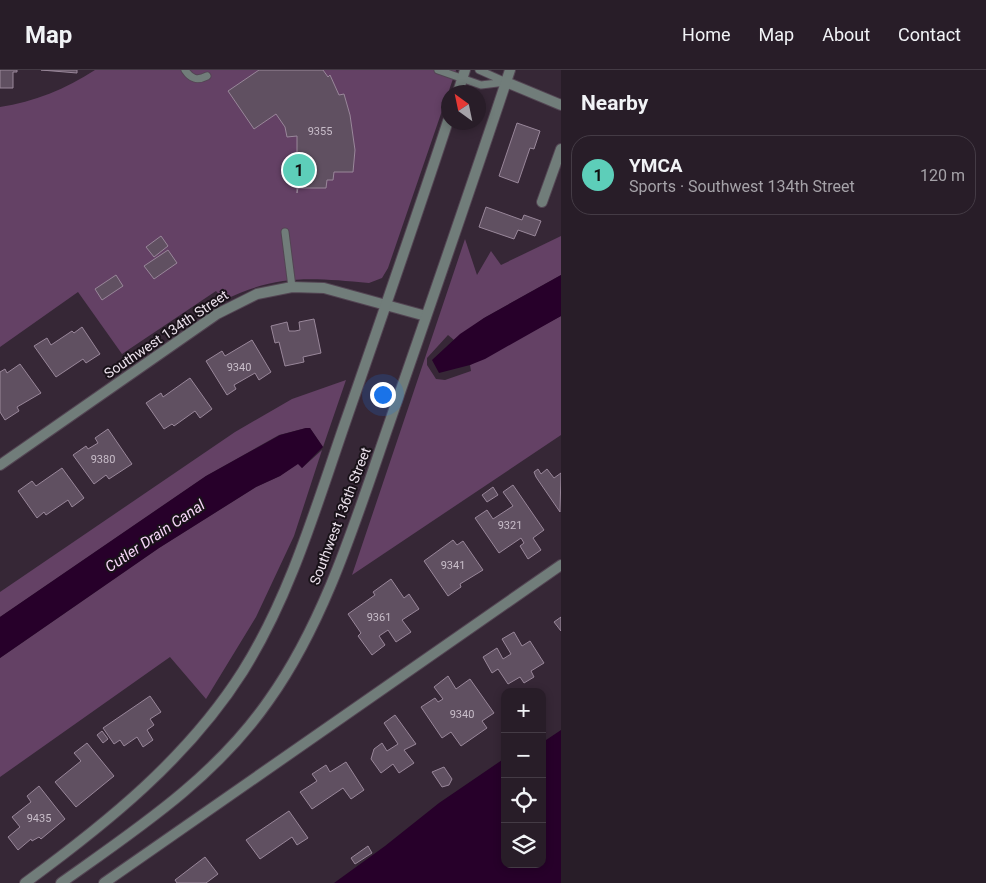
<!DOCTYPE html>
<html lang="en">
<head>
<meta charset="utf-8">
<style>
	:root { --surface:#281d28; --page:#342a34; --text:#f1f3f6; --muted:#a5a2a8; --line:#443b45; --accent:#5dceb9 }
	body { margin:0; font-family:Roboto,sans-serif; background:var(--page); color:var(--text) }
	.controls { position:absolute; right:15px; bottom:15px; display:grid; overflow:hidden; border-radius:10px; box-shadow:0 2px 8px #0003 }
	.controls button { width:45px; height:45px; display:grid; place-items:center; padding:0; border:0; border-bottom:1px solid var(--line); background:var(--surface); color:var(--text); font:25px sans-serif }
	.compass { position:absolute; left:441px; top:15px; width:45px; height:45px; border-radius:50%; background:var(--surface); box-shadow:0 2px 8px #0003; rotate:327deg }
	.you { position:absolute; left:382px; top:324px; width:18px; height:18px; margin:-12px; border:4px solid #fff; border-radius:50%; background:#1a73e8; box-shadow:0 0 0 8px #1a73e833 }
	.badge { display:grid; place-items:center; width:32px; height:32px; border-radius:50%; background:var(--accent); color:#111; font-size:16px; font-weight:700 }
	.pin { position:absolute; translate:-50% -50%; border:2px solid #fff; box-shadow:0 1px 5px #0006 }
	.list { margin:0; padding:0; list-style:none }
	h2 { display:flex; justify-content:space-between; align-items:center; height:65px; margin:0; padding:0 20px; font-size:21px }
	h2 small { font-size:16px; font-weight:400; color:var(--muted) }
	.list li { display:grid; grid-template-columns:32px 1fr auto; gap:15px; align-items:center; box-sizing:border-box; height:80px; margin:0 10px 10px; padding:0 10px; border:1px solid var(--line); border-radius:20px }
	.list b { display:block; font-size:19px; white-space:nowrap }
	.list p { margin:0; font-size:16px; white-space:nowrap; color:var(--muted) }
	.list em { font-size:16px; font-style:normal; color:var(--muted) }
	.icon { flex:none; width:28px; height:28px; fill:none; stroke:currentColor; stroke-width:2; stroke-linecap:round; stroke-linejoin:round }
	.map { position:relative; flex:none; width:561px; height:813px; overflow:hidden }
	header { display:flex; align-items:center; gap:30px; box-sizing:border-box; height:70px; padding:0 25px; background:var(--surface); border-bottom:1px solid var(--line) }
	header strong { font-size:24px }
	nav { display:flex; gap:28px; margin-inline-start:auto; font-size:18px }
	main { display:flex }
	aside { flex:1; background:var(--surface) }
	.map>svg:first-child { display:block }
</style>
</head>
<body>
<header>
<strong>Map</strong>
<nav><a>Home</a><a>Map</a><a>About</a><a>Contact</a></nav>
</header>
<main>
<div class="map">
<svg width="561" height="813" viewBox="0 0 561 813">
	<rect width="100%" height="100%" fill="#362736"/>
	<path fill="#644165" d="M95,0h361l-68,198 -6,10 -13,5c-58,-5 -91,-9 -145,17l-8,-9 -94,63 -44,-62 -78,55v-240c34,-5 66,-18 95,-37z
		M561,166v39l-77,43 -30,22 -6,-5 -21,23v7l9,14 9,1 26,-9 -1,-6 91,-49v119l-209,140 113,-336 12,36 14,-24 10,14z
		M346,310l-23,67 -13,-19h-4l-27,7 -73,41 -206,141v-25l235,-160 57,-33z
		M322,380l-28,86 -38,81 -50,82 -36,-42 -170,120v-119l159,-110 97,-61 24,-11 18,-13 4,5z"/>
	<path fill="#27002a" d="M561,205v41l-76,43 -15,6 -31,8 -7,-13 28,-26 24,-16z
		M306,358h4l13,19 -21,21 -4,-4 -18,12 -24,11 -97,61 -159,110v-41l206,-141 74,-41z
		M561,660v153h-227l51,-37 54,-43 66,-45v106h37v-127l4,3z"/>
	<path fill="#605061" stroke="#99879a" d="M0,0h17v2h-4v16h-13z
		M41,0h36v3z
		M259,0h64l5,7 2,-2 9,20 5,-1 6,21 5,35 -2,22h-19l-1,8h-6l-1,8h-28l-1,5v-57l-10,1 -2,-10 -9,-13 -22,15 -26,-38z
		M517,53l23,8 -6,18 -4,-1 -12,35 -19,-7z
		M486,137l36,13 2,-5 17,6 -6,15 -17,-6 -4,9 -35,-12z
		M161,166l7,10 -14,11 -8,-10z
		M168,180l9,13 -23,16 -10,-13z
		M116,205l7,11 -21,14 -7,-11z
		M314,249l7,34 -18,4 1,5 -19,4 -6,-24 -4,1 -4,-17 16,-4 2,9h6l5,-1 -1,-8z
		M82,257l18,27 -14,9 -3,-4 -27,18 -22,-31 13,-8 4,7 21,-14 2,2z
		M252,270l19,32 -12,8 -4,-7 -21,12 2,4 -9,6 -21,-34 16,-10 3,5z
		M20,294l21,29 -24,14 2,4 -14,9 -5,-8v-40l5,-3 2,4z
		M190,308l22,31 -12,9 -5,-7 -21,15 -2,-2 -8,5 -18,-26 15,-10 2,4z
		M108,359l24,35 -23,15 -3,-4 -12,9 -21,-29 13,-9 2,3 10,-6 -3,-5z
		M62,398l22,30 -12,9 -4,-7 -22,15 -2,-3 -7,6 -19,-27 14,-10 4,5z
		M538,399l3,5 6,-5 7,9 7,-5 -1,39 -24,-35 -2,-5z
		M513,415l31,45 -11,8 8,12 -13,9 -8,-13 4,-3 -3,-5 -22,15 -24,-35 12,-8 6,9 20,-13 -10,-14z
		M493,417l5,8 -11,7 -5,-7z
		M453,470l4,5 6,-4 20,29 -23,14 1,3 -13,9 -24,-35z
		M391,509l13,19 5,-4 10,15 -17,11 9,12 -15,10 -8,-12 -9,6 6,9 -13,10 -14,-19 3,-3 -13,-19 27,-19 -2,-3z
		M561,547v14l-7,-9z
		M514,562l8,14 8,-5 14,22 -13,8 3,6 -10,6 -4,-6 -12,7 -10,-15 -6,4 -9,-16 14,-9 6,11 8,-5 -9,-15z
		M448,606l8,13 14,-10 24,34 -12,8 5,7 -26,18 -10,-14 -9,6 -21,-31 14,-9 3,4 5,-3 -9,-12z
		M150,626l11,16 -11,7 4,6 -7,5 6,10 -10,7 -6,-10 -13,9 -4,-6 -6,4 -11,-16z
		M395,645l21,29 -12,6 10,13 -15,10 -6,-9 -12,9 -10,-14 3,-10 8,-6 5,8 11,-7 -14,-21z
		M102,661l6,8 -5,4 -6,-8z
		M87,673l27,33 -38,31 -21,-25 26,-21 -7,-8z
		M346,692l18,28 -13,9 -8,-11 -31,21 -12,-17 17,-11 -5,-7 14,-9 4,7z
		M444,697l8,12 -3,6 -7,2 -10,-15z
		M39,716l26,33 -24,20 -2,-2 -7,4 -1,-2 -13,11 -10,-13 12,-10 -8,-10 19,-15 -4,-6z
		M289,741l19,27 -11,7 -5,-8 -32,22 -14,-19z
		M368,776l4,7 -17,11 -4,-6z
		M205,787l13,17 -12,9h-29l-2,-3z"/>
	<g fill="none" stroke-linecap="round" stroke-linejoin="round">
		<g stroke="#534553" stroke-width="9">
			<path id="service" d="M185,0c6,9 12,11 22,6
				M438,0l43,15 25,-3
				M479,0l27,12
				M285,162l7,55"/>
		</g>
		<g stroke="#534553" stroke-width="12">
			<path id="minor" d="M506,12l55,23
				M542,132l19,-53
				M0,395l217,-151 40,-20 35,-7 32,1 102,28
				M104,813l457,-318"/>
		</g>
		<g stroke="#534553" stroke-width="12">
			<path id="tertiary" d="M458,22l7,-22
				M25,813c82,-60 163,-125 218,-212 47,-75 73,-164 102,-248 35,-101 70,-201 103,-302
				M61,813c76,-54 154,-105 208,-183 57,-80 88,-184 120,-276 41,-118 82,-236 121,-354"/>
		</g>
		<use href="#service" stroke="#717d7a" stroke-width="7"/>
		<use href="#minor" stroke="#717d7a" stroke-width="10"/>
		<use href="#tertiary" stroke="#717d7a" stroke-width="10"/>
	</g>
	<g text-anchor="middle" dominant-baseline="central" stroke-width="4" stroke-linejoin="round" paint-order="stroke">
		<g font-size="11" fill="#c8bdc9">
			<text x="320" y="61">9355</text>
			<text x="239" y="297">9340</text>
			<text x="103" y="389">9380</text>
			<text x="510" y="455">9321</text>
			<text x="453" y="495">9341</text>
			<text x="379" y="547">9361</text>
			<text x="462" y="644">9340</text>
			<text x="39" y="748">9435</text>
		</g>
		<g font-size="14" fill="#ebe1ec" stroke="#191219">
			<text transform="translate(166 264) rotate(-34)">Southwest 134th Street</text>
			<text transform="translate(340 446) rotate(-69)">Southwest 136th Street</text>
		</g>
		<g font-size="15" font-style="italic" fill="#f8d6f9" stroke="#191219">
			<text transform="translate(155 466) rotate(-34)">Cutler Drain Canal</text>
		</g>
	</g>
</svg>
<div class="controls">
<button>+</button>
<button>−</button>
<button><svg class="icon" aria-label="locate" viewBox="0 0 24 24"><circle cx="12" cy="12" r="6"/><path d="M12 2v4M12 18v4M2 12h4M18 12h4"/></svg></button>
<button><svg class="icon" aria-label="layers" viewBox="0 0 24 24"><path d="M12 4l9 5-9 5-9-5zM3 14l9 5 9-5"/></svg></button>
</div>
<svg class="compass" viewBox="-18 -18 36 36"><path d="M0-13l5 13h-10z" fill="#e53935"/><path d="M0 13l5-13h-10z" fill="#a5a2a8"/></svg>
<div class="you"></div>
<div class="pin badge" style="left:299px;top:100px">1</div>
</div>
<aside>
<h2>Nearby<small></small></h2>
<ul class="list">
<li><span class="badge">1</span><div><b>YMCA</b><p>Sports · Southwest 134th Street</p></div><em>120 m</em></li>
</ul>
</aside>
</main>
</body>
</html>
